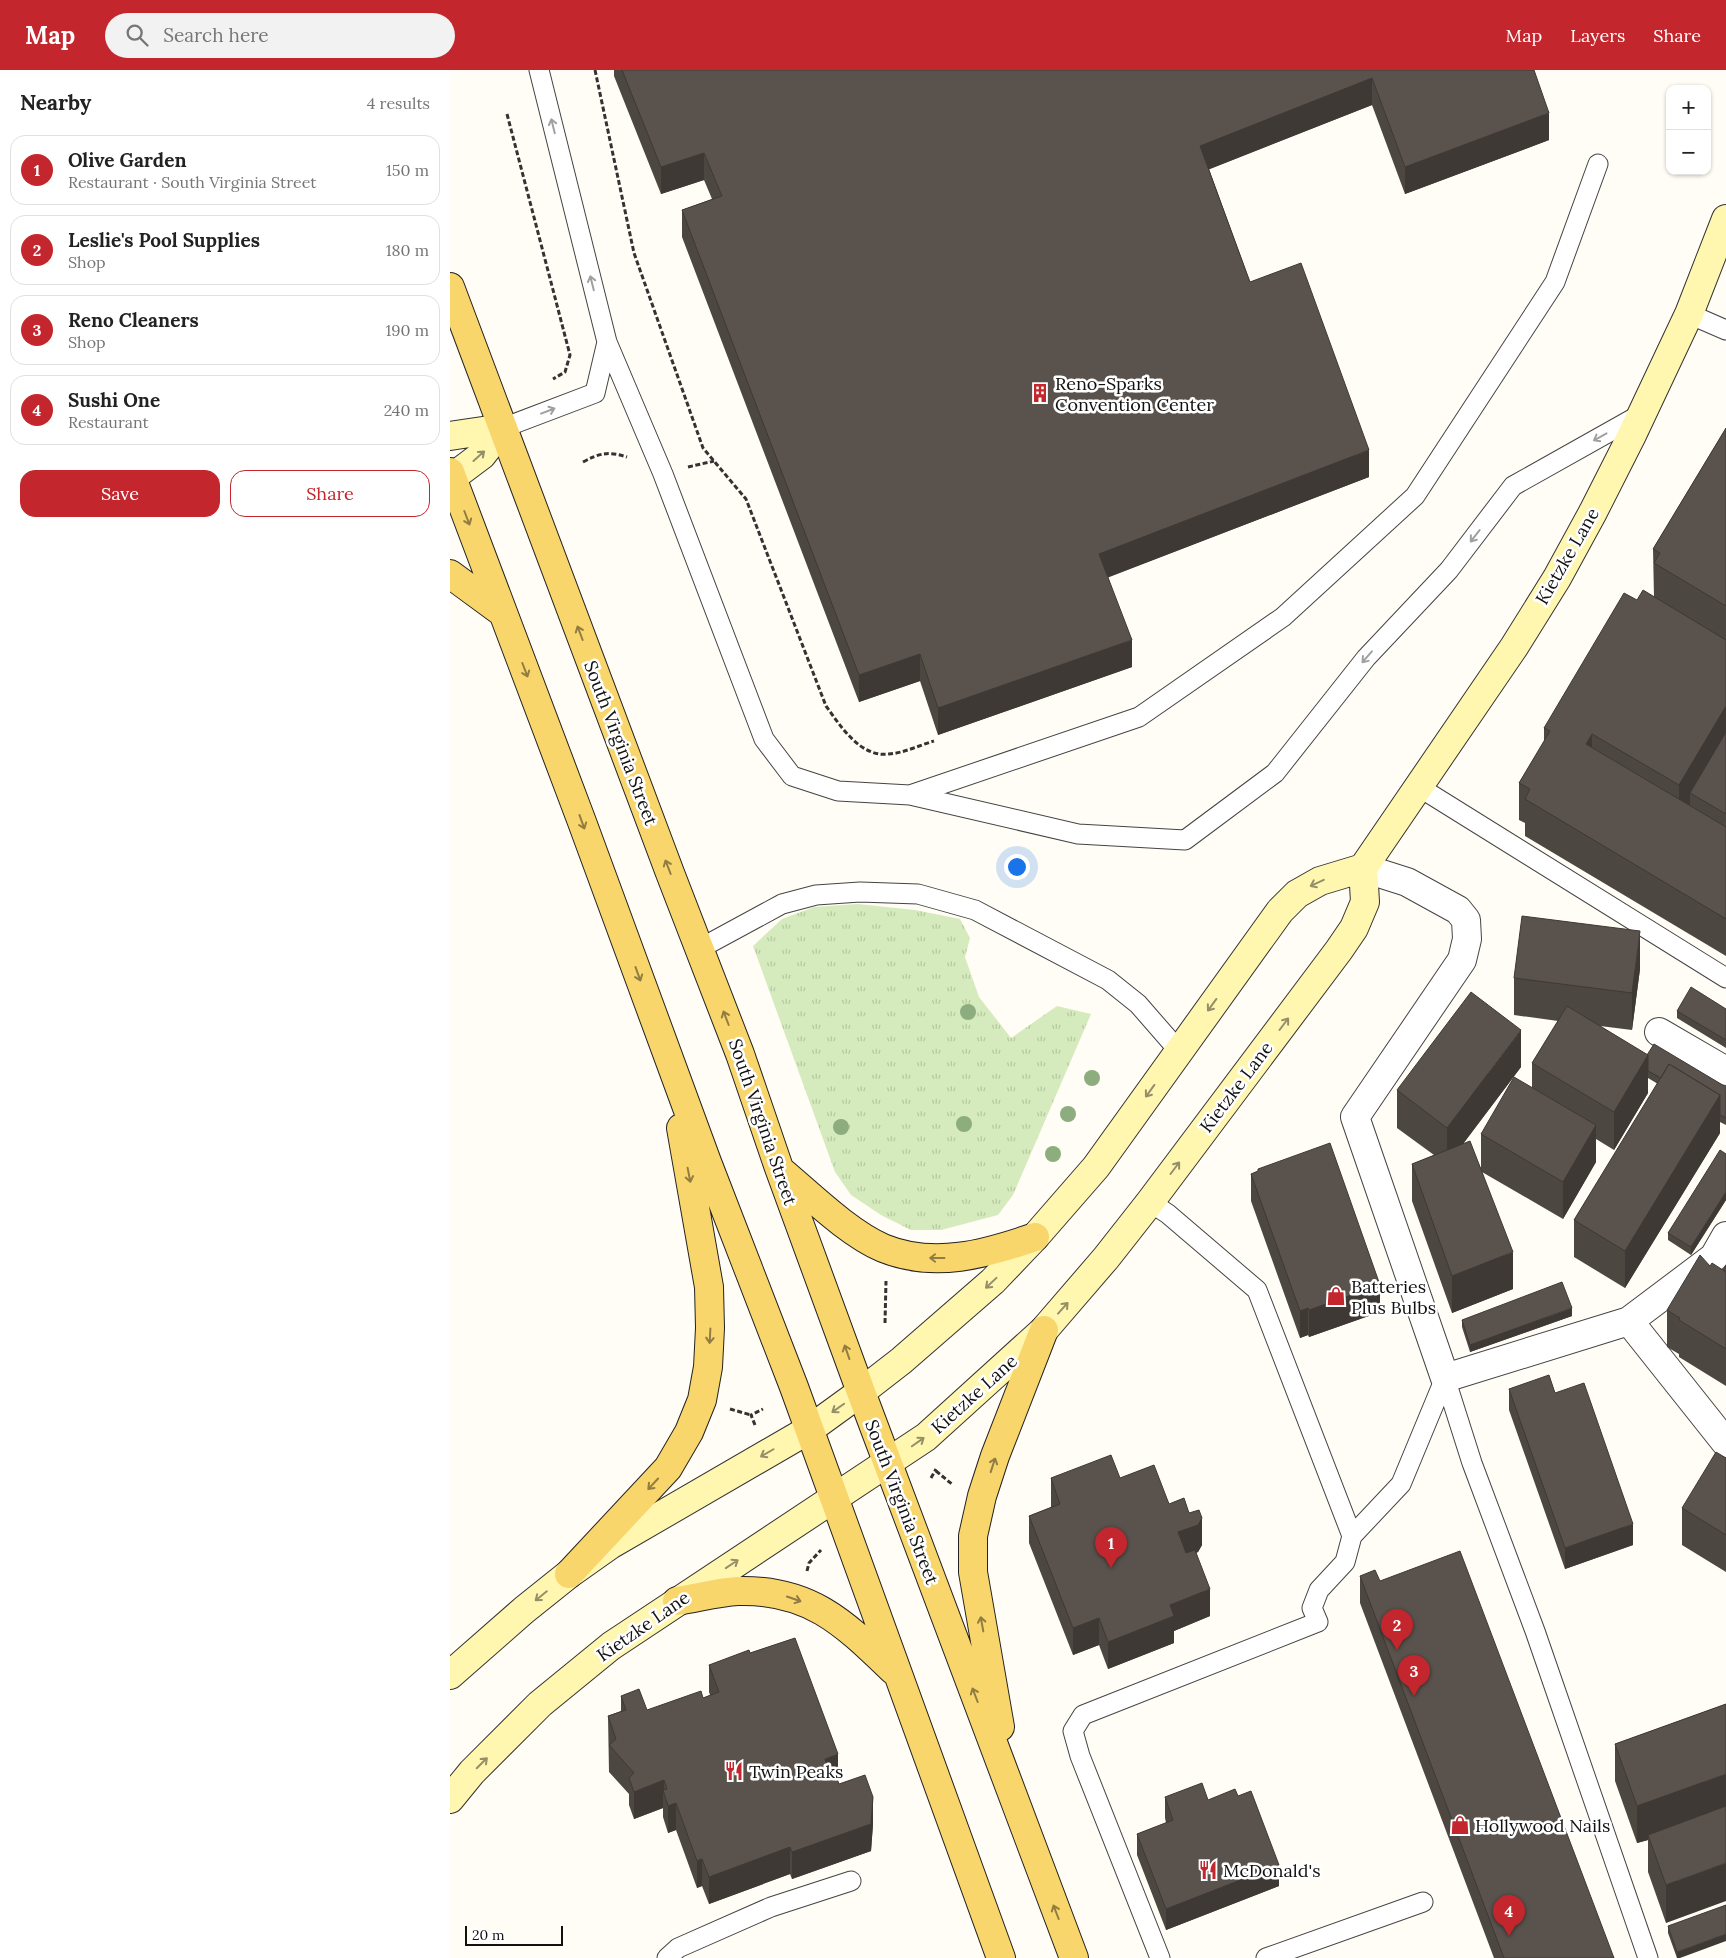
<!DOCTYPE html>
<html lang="en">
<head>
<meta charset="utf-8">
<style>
	:root { --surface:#fff; --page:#f2f2f2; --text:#222; --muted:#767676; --line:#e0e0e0; --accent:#c4262e }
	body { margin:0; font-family:Lora,serif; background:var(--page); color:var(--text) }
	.controls { position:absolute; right:15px; top:15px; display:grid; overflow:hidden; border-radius:10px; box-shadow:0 1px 4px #0004 }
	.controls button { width:45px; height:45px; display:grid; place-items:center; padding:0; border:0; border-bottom:1px solid var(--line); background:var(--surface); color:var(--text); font:25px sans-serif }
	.scale { position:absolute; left:15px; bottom:12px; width:98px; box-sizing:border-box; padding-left:5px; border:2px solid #111; border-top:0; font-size:14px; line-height:18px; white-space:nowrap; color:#111; -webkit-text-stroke:4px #fff; paint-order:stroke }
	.you { position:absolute; left:566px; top:796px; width:18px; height:18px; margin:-12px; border:4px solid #fff; border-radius:50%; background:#1a73e8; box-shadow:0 0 0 8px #1a73e833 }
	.badge { display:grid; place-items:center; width:32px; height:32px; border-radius:50%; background:var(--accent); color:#fff; font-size:16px; font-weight:700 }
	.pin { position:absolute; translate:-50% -41px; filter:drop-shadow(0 1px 2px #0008) }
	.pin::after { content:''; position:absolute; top:26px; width:18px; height:15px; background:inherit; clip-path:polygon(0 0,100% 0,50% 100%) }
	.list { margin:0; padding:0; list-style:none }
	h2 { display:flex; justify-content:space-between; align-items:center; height:65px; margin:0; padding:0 20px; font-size:21px }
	h2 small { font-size:16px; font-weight:400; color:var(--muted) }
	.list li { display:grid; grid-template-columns:32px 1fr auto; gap:15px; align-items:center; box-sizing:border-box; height:70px; margin:0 10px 10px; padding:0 10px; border:1px solid var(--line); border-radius:15px }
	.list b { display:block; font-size:19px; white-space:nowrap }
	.list p { margin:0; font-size:16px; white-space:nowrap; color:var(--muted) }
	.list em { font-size:16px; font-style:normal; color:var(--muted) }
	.actions { display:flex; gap:10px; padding:15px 20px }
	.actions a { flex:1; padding:11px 0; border:1px solid var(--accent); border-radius:15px; text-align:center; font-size:18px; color:var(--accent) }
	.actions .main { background:var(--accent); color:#fff }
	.icon { flex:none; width:28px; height:28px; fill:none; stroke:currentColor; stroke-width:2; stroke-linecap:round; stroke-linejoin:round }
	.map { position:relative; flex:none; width:1276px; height:1888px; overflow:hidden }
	header { display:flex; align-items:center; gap:30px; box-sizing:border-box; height:70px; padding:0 25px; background:var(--accent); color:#fff }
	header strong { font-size:24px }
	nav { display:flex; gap:28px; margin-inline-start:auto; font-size:18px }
	.search { width:350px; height:45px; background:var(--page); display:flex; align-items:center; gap:12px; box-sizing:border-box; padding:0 18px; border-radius:28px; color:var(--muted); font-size:19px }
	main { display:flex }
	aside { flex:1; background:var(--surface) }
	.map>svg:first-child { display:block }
</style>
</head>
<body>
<header>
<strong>Map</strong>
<div class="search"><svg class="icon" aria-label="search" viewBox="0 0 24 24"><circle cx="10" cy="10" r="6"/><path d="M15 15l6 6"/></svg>Search here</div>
<nav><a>Map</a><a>Layers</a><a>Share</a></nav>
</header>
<main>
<aside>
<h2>Nearby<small>4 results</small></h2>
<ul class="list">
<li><span class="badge">1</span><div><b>Olive Garden</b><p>Restaurant · South Virginia Street</p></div><em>150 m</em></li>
<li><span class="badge">2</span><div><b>Leslie's Pool Supplies</b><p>Shop</p></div><em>180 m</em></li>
<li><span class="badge">3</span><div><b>Reno Cleaners</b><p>Shop</p></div><em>190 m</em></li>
<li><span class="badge">4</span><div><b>Sushi One</b><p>Restaurant</p></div><em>240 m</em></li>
</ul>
<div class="actions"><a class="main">Save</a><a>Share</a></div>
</aside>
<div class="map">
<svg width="1276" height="1888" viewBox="0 0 1276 1888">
	<defs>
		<pattern id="grass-tufts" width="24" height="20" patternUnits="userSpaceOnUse" patternTransform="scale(1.25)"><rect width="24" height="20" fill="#d5ebbd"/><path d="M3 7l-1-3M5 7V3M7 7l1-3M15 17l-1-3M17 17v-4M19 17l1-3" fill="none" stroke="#b6c8a1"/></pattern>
	</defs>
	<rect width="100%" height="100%" fill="#fffdf5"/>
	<path fill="url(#grass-tufts)" d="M408,834l57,6 45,9 10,19 -5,19 14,40 32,41 46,-32 34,8 -78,181 -15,20 -57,15h-30l-30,-15 -30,-20 -16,-23 -82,-226 29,-27 32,-12z"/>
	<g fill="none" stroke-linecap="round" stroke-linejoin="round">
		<g stroke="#444" stroke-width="21">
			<path id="lane" d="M1239,244l37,16
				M157,272l56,132 101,265 28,37 46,15 72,4 229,-78 144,-100 132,-121 140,-214 43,-118
				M53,358l92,-35 12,-51 -68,-272
				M969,717l307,191
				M460,725l168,39 107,6 90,-67 91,-115 83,-88 64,-84 130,-73
				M249,879l83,-45 34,-9 44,-3 58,2 57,16 133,70 30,24 41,47
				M700,1132l18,12 89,76 95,246 -7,26 -26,28 -7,18 6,14 -235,93 -10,16 7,25 80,202
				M995,1308l27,85 63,168 113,327
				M902,1466l49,-52 44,-106
				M217,1888l11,-10 93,-41 80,-26
				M816,1888l157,-56"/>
		</g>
		<g stroke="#444" stroke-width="30">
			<path id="street" d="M913,798l44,14 51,28 8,10 1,19 -5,21 -107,157 90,261 184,-57 85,-64 12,-21
				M1209,962l67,39
				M1179,1251l97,122"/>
		</g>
		<g stroke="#333" stroke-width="30">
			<path id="secondary" d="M0,366l53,-8
				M0,409l32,-24 21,-27
				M0,1605l74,-65 45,-36 41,-29 200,-116 51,-37 40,-31 92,-80 42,-44 61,-70 184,-256 17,-17 23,-13 43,-13 151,-221 43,-69 36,-66 38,-75 58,-123 37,-95
				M0,1729l22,-27 68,-68 71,-58 315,-209 118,-107 62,-72 44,-56 189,-252 15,-22 11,-26 -2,-34"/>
		</g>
		<g stroke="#222" stroke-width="30">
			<path id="primary" d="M0,217l220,586 70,181 39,114 82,224 213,566
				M0,402l132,350 125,340 87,225 207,571
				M0,504l53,39
				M330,1100c30,25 68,63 103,78 51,21 103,6 152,-11
				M119,1504l99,-106 21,-36 13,-32 6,-33 2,-39 -1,-41 -28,-159
				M227,1531c20,-3 41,-9 61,-10 73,-2 107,33 156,80
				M550,1657l-27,-155v-36l9,-40 13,-40 49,-126"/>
		</g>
		<path stroke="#333" stroke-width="3" stroke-dasharray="5 2.5" stroke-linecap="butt" d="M145,0l39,183 69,195 43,51 80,207c14,19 34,52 63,48 15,-1 31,-9 45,-13
			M57,44l63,241 -5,17 -12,7
			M133,392c17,-9 25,-11 44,-5
			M238,397l26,-6
			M435,1253l1,-42
			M280,1339l21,6
			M305,1355l-4,-10 12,-6
			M486,1401l17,14
			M481,1408l5,-9
			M357,1501l2,-8 12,-13"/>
		<use href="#lane" stroke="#fff" stroke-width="19"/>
		<use href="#street" stroke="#fff" stroke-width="28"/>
		<use href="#secondary" stroke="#fff6b0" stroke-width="28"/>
		<use href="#primary" stroke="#f9d66b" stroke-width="28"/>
	</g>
	<g fill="#8dad7f">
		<circle cx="518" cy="942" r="8"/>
		<circle cx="642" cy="1008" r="8"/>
		<circle cx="618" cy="1044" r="8"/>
		<circle cx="514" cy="1054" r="8"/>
		<circle cx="391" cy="1057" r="8"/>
		<circle cx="603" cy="1084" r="8"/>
	</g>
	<path fill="#4d4742" d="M164,0h920l15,70 -144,54 -33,-89 -163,64 41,113 119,195 -261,100 24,90 -194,68 -18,-54 -61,21 -177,-465v-27l30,-11 -8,-19 -43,14 -47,-118z
		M1276,358v528l-201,-120v-13l-6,-3v-37l25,-41v-14l93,-128 17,-3 -1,-48z
		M1190,899l-8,61 -32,-4 47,29 79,32v38l-6,-3v11l-95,155 -51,-31v-37l84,-136 -10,-6v15l-34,57 -18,-11v23l-33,57 -81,-47 31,117 -61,24 -40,-112v-37l22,-9 -37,-27v-38l124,-23 -58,77 18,24v-34l51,-46v-25l26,-42 -44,-6v-37z
		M1276,939v39l-49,-30v-7z
		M1276,1084v46l-35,55 -23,-15v-7z
		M808,1099l122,143 -71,25 -1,-2 -8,3 -49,-137v-27l7,-2z
		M1276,1195v121l-47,-29v-3l-12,-7v-37l43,-44 13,4z
		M1122,1246l-102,36 -8,-25v-7z
		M1059,1319l46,4 78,152 -68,24 -56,-159z
		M1276,1388v114l-44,-27v-37z
		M601,1408h69l49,26 33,41 -4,7 -2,1 14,63 -36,15v12l-66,26 -9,-24 -26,10 -44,-112v-27l22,-9z
		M910,1506l254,382h-120l-134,-355z
		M300,1583l88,128 1,3 34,40 -2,27 -79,28 -2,-5 -81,30 -7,-18 -5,2 -21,-58 -8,3 -5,-16v-9l-29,11 -5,-14v-11l-20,-22 -1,-56 13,-5v-15l26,14 56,-12 7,-3 -1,-3v-27z
		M1276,1634l-60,219 -18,-51v-32l-11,3 -22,-62v-37z
		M715,1727l43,3 71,86 -113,44 -29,-75v-21l29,-11 -1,-5z
		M1218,1856l12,32h-3l-9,-25z"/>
	<path fill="#3f3936" d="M922,8v27l-172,68v-27z
		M1099,43v27l-144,54v-27z
		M254,83v27l-43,14v-27z
		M919,380v27l-270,104v-27z
		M682,570v27l-194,68v-27z
		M470,584v27l-61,21v-27z
		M1276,636v38l-36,49v11l-11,18v-37z
		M1142,664v37l-6,-27z
		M1190,861v38l-8,61v-37z
		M1071,960v37l-74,98v-37z
		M1198,985v38l-34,57v-38z
		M1270,1025v38l-95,155v-37z
		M1146,1055v37l-33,57v-37z
		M1276,1122v8l-35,55v-8z
		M1063,1182v37l-61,24v-37z
		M930,1215v27l-71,25v-27z
		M858,1238v27l-8,3v-27z
		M1122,1238v8l-102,36v-7z
		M752,1448v27l-4,7 -20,7v-27z
		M1183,1454v21l-68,24v-21z
		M760,1519v27l-36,15v12l-66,26v-27l62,-37z
		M649,1548v27l-26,10v-27z
		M388,1684v27l-13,5v-27z
		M1276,1704v37l-78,24v5l-11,3v-37z
		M214,1710v15l-1,-5v18l-29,11v-27z
		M423,1727v27l-2,27 -79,28v-27z
		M226,1733v27l-8,3v-27z
		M340,1777v27l-81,30v-27z
		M252,1789v27l-5,2v-27z
		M1276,1793v38l-60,22v-38z
		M829,1795v21l-113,44v-21z
		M1276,1864v7l-46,17h-3v-6z"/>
	<path fill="#5a524d" stroke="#3f3936" d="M172,0h912l15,43 -144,54 -33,-89 -172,68 50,136 51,-19 68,187 -270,104 33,86 -194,68 -18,-54 -61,21 -177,-465 40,-14 -18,-43 -43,14z
		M1276,358v178l-72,-43 6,-10 -7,-4z
		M1193,520l83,50v66l-47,79 -87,-51 -6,10 140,83v92l-201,-120 5,-10 -11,-6 31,-52 -6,-3 80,-135 13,7z
		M1276,662v82l-36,-21z
		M1072,846l118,15 -8,62 -118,-15z
		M1241,917l35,22v31l-49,-29z
		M1021,922l50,38 -74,98 -50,-38z
		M1117,936l81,49 -34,57 -82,-49z
		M1204,974l72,43v31l-6,-3v-20l-51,-31 -8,14 -13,-7v-16h-1z
		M1219,994l51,31 -95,156 -51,-31z
		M1064,1007l82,48 -33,57 -82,-48z
		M1020,1071l43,111 -61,24 -40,-112z
		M880,1073l50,142 -71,25 -1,-2 -8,3 -49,-137 7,-3v-2z
		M1270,1080l6,4v38l-35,55 -23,-14z
		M1250,1185l10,11 2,-3 14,9v77l-47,-29 1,-2 -13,-8z
		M1276,1195v7l-3,-2z
		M1112,1212l10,26 -102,37 -8,-25z
		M1099,1305l6,18 29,-10 49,141 -68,24 -56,-159z
		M1266,1382l10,6v77l-44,-27z
		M661,1385l9,23 34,-13 15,39 15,-6 5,15 10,-3 3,8 -4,7 -20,7 8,21 9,-3 15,39 -40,16 4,11 -66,26 -9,-24 -26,10 -44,-112 31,-12 -9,-26z
		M1010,1481l154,407h-110l-144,-382 15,-6 5,11z
		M345,1568l43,116 -13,5 2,6 4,-1 8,20 26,-9 8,22 -2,27 -79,28 -2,-5 -81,30 -7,-18 -5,2 -21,-58 -8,3 -5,-16 4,-1 -3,-9 -30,12 -5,-14 5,-5 -25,-28 7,-6 -8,-23 18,-6 -5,-14 18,-7 8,21 54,-19 2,7 16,-6 -10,-27 40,-15 1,3z
		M1276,1634v70l-89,32 -22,-62z
		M752,1713l6,17 27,-11 3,7 13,-5 28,74 -113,44 -29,-75 36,-14 -8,-23z
		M1276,1736v57l-60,22 -18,-50z
		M1276,1835v29l-49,18 -9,-26z"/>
	<defs><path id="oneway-shaft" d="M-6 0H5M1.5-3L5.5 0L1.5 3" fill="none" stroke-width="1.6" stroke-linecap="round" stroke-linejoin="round" transform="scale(1.25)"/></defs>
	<g stroke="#a0a0a0">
		<use href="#oneway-shaft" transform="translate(103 56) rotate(-104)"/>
		<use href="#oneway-shaft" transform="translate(142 213) rotate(-104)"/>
		<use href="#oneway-shaft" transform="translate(98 341) rotate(-21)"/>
		<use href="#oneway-shaft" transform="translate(1150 367) rotate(151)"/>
		<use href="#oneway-shaft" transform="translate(1025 466) rotate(128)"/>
		<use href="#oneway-shaft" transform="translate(917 587) rotate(131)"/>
	</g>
	<g stroke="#948f68">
		<use href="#oneway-shaft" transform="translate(29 386) rotate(-42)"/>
		<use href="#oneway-shaft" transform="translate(867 813) rotate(155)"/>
		<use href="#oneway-shaft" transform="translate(762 935) rotate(126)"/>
		<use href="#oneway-shaft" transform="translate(834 954) rotate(-53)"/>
		<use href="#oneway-shaft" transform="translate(700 1021) rotate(126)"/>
		<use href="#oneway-shaft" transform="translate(725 1098) rotate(-53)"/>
		<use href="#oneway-shaft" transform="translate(541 1213) rotate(137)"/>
		<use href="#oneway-shaft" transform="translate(613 1238) rotate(-48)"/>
		<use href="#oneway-shaft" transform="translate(388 1338) rotate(145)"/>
		<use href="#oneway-shaft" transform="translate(468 1372) rotate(-35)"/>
		<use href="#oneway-shaft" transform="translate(317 1383) rotate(150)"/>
		<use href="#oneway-shaft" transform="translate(282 1494) rotate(-34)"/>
		<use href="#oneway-shaft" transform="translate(91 1526) rotate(141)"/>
		<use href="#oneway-shaft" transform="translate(32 1693) rotate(-45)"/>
	</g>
	<g stroke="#917d42">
		<use href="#oneway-shaft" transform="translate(17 448) rotate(69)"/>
		<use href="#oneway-shaft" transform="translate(130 563) rotate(-111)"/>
		<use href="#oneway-shaft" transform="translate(75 600) rotate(69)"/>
		<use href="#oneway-shaft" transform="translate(132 752) rotate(70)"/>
		<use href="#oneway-shaft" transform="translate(218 797) rotate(-111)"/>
		<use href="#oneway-shaft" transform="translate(188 904) rotate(70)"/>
		<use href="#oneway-shaft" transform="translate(276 948) rotate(-111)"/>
		<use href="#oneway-shaft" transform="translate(239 1105) rotate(79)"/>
		<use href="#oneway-shaft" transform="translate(487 1188) rotate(180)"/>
		<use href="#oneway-shaft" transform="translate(260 1266) rotate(93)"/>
		<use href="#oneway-shaft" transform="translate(397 1282) rotate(-109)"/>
		<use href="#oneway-shaft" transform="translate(543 1395) rotate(-72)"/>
		<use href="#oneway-shaft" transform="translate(203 1414) rotate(133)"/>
		<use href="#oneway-shaft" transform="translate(344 1529) rotate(19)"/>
		<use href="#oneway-shaft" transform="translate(532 1554) rotate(-100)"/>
		<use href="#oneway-shaft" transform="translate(525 1625) rotate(-111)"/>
		<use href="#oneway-shaft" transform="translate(606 1842) rotate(-111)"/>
	</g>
	<defs>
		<g id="building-bare" transform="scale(1.5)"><path d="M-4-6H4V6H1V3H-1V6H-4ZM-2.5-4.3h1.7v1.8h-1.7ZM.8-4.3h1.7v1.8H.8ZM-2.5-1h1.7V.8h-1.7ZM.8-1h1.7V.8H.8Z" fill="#c4262e" stroke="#fff" stroke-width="2.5" paint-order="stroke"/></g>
		<g id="shop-bare" transform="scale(1.5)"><path d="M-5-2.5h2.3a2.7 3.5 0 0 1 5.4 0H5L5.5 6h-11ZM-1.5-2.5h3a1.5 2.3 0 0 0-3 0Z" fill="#c4262e" stroke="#fff" stroke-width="2.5" paint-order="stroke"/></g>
		<g id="restaurant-bare" transform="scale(1.5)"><path d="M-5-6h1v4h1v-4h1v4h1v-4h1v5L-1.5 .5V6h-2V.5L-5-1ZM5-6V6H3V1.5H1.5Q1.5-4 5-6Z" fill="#c4262e" stroke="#fff" stroke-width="2.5" paint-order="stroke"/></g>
	</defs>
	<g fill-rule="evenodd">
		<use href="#building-bare" x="590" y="323"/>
		<use href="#shop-bare" x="886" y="1226"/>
		<use href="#restaurant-bare" x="284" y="1701"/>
		<use href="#shop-bare" x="1010" y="1755"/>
		<use href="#restaurant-bare" x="758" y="1800"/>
	</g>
	<g text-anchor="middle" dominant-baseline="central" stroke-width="5" stroke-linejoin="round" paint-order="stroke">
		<g font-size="18" fill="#111" stroke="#fff" text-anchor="start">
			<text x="605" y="313">Reno-Sparks<tspan x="605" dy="21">Convention Center</tspan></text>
			<text x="901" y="1216">Batteries<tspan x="901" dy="21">Plus Bulbs</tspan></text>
			<text x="299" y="1701">Twin Peaks</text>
			<text x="1025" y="1755">Hollywood Nails</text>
			<text x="773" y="1800">McDonald's</text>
		</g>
		<g font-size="18" fill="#111" stroke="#fff">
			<text transform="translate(1117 486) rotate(-60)">Kietzke Lane</text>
			<text transform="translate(171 673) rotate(69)">South Virginia Street</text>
			<text transform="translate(786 1017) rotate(-53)">Kietzke Lane</text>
			<text transform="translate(313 1052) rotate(71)">South Virginia Street</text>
			<text transform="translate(524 1324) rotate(-42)">Kietzke Lane</text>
			<text transform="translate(452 1432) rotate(69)">South Virginia Street</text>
			<text transform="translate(193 1556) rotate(-35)">Kietzke Lane</text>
		</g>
	</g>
</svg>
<div class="controls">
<button>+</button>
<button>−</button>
</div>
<div class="scale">20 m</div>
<div class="you"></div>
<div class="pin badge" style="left:661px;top:1498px">1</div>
<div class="pin badge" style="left:947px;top:1580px">2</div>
<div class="pin badge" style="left:964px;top:1626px">3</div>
<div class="pin badge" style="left:1059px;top:1866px">4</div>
</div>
</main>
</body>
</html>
